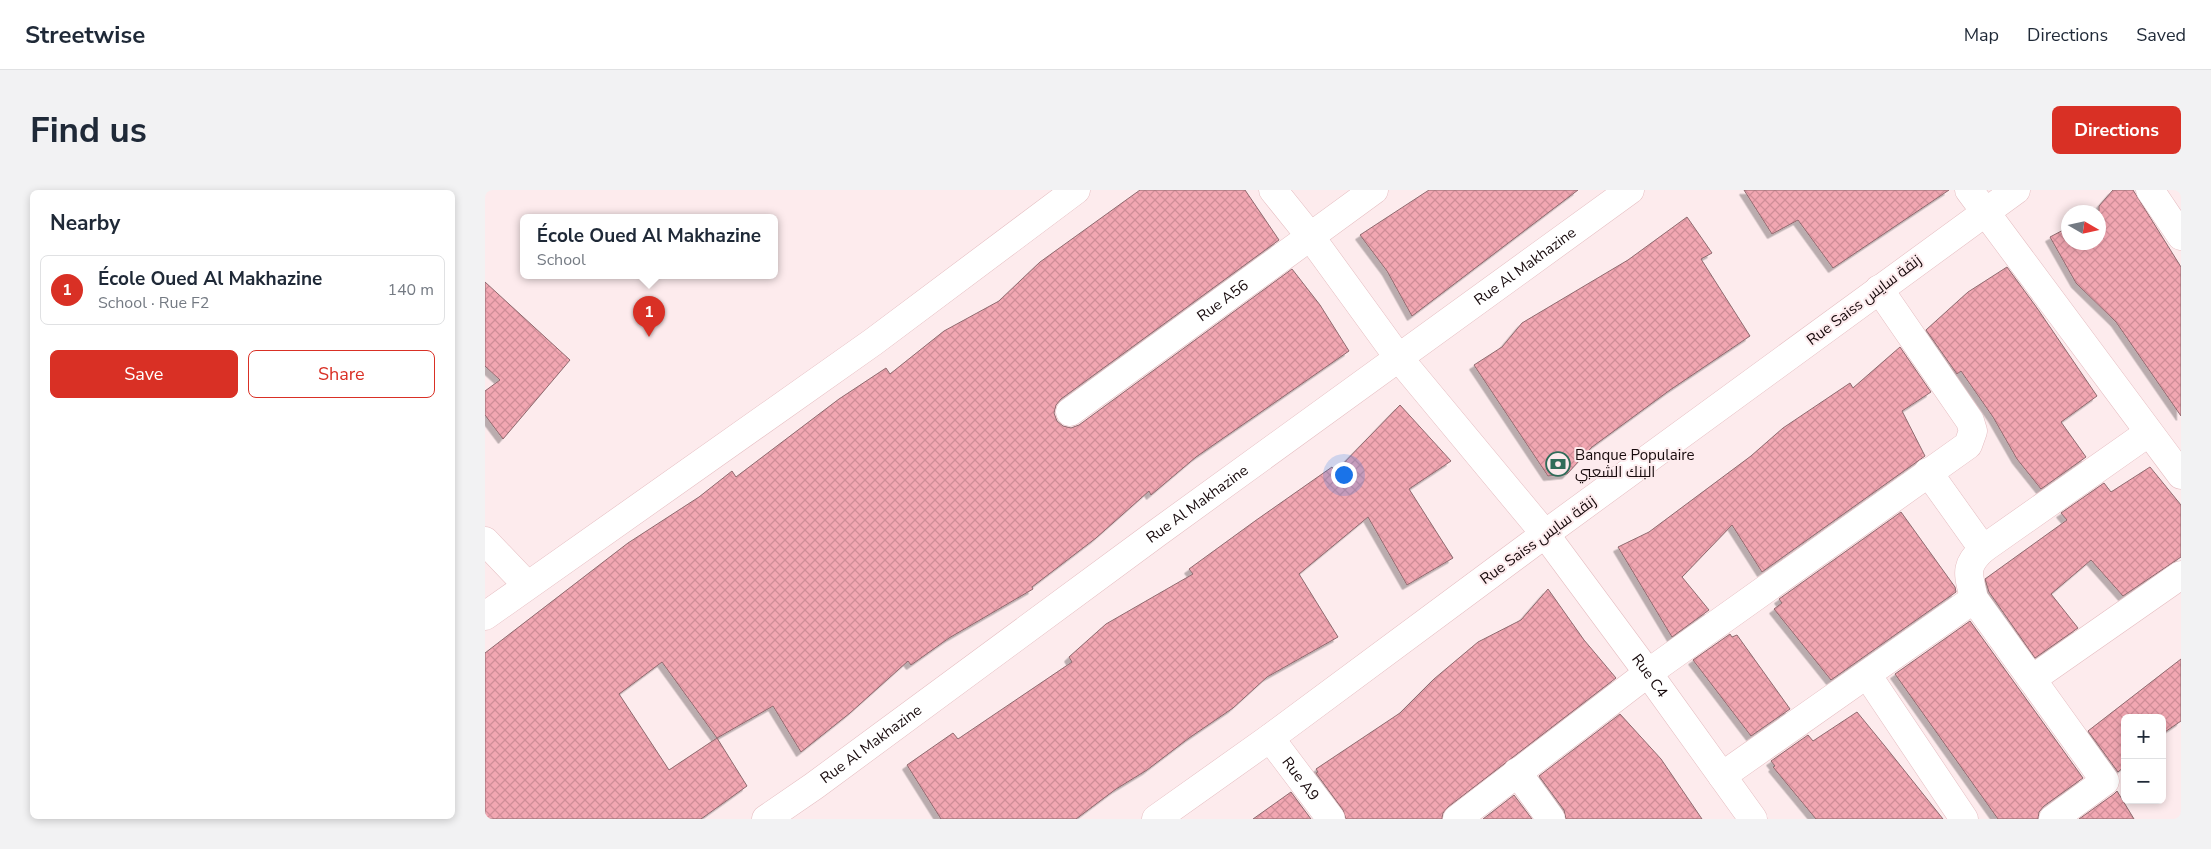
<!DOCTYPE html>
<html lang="en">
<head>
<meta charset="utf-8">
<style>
	:root { --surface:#fff; --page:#f2f2f3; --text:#1f2937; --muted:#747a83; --line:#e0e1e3; --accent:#d93025 }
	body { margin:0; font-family:"Nunito Sans",Cairo,sans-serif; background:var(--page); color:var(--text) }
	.controls { position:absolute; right:15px; bottom:15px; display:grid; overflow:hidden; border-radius:8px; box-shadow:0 2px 8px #0003 }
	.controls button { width:45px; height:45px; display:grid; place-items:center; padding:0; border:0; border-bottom:1px solid var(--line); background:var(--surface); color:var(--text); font:25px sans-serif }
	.compass { position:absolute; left:1576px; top:15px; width:45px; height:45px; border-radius:50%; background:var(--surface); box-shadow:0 2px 8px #0003; rotate:99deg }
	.you { position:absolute; left:858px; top:284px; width:18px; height:18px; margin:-12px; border:4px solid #fff; border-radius:50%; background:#1a73e8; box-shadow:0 0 0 8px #1a73e833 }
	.badge { display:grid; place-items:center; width:32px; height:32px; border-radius:50%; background:var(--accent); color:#fff; font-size:16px; font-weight:700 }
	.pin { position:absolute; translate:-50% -41px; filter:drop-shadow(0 1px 2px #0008) }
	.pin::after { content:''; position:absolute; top:26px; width:18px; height:15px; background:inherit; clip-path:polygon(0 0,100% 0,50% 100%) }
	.popup { position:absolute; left:35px; top:24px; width:258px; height:65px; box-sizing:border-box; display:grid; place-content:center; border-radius:8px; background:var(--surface); filter:drop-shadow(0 1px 4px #0005); font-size:16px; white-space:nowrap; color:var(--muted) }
	.popup b { font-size:19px; color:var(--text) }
	.popup::after { content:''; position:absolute; left:50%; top:100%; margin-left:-10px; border:10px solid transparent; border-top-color:var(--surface) }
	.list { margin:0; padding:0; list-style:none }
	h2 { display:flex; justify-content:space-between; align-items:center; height:65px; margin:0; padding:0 20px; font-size:21px }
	h2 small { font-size:16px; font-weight:400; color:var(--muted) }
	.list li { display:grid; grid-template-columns:32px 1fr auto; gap:15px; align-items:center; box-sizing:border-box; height:70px; margin:0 10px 10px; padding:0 10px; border:1px solid var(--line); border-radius:8px }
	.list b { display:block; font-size:19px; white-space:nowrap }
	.list p { margin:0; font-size:16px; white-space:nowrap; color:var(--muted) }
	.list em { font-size:16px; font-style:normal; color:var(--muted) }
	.actions { display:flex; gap:10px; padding:15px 20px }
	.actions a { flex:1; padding:11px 0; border:1px solid var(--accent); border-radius:8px; text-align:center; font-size:18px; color:var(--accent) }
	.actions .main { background:var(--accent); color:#fff }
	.map { position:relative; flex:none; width:1696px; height:629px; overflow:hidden; border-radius:8px }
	header { display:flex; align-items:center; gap:30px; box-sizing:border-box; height:70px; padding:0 25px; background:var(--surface); border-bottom:1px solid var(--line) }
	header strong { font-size:24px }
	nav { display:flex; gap:28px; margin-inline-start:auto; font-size:18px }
	.intro { display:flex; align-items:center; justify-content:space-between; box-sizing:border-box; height:120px; padding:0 30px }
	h1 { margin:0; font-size:35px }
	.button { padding:12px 22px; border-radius:8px; background:var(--accent); color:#fff; font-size:18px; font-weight:700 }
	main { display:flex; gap:30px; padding:0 30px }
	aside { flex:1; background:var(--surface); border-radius:8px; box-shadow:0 2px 8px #0003 }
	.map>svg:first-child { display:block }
</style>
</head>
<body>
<header>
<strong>Streetwise</strong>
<nav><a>Map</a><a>Directions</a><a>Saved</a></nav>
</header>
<div class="intro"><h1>Find us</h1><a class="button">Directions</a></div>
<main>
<aside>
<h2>Nearby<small></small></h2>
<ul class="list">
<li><span class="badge">1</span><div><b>École Oued Al Makhazine</b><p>School · Rue F2</p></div><em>140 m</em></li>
</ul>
<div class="actions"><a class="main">Save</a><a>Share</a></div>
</aside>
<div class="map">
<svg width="1696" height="629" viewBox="0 0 1696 629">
	<defs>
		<pattern id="building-cross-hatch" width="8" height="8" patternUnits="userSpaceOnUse" patternTransform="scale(1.25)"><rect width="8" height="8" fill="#f2a7b2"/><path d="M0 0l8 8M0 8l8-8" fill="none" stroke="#cf8e98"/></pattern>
		<filter id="shadow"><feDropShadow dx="-4.5" dy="4.5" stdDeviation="0" flood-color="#0004"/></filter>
	</defs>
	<rect width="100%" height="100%" fill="#fdebed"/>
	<path fill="url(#building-cross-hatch)" stroke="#8f6a6f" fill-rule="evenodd" filter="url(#shadow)" d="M655,0h105l34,50 -218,159 -5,6 -2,8 3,8 6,5 8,2 8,-3 213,-156 28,36 29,46 -153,106 -45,38 -2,-4 -53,47 -64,49 1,2 -84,49 -38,27 -3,-4 -58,52 -49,39 -28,-46 -56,32 30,48 -46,33h-216v-166l143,-110 71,-46 33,-26 4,6 103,-78 47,-31 4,6 54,-43 55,-30 41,-39zM177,472l55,76 -48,32 -50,-76z
		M944,0h149l-166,126 -25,-45 -27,-36z
		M1259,0h205l-116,78 -35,-48 -26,14z
		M1628,0h20l48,77v149l-65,-94 -40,-39 -26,-46 19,-10v15h30v-30h-3l3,-1v-5z
		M1202,27l25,36 -11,6 49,77 -80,54 -78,57 -25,27 -19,2 -74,-111 28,-18 20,-24 106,-63z
		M1522,77l30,41 60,88 -36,26 25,35 -45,32 -24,-30 -24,-42 -32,-46 -4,3 -31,-44 42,-38z
		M0,92l85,78 -67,79 -18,-24v-24l15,-11 -15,-14z
		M1415,157l31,45 -29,19 23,45 -163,116 -30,-47 -50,52 27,33 -37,27 -54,-90 31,-15 102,-76 32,-28 67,-45 3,5z
		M915,215l51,56 -42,28 44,69 -46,27 -39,-68 -69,57 39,63 -71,40 -34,31 -44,30 -42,32 -31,19 -40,30h-135l-34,-54 46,-32 5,6 114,-77 -3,-5 37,-33 87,-50 -4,-5 66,-48 77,-54 3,5z
		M1665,277l31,38v52l-58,39 -32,-36 -40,34 27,34 -43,30 -46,-66 -4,-13 82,-59 -6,-7 43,-30 7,9z
		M1416,322l54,75 1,5 -125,88 -57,-71 8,-6 -3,-4z
		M1063,399l36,51 32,38 -168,129 -5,6 -1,6h-96l-3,-9 -27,-37 2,-1 -2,-3 84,-56 34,-34 44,-37 43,-22z
		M1485,431l113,157 -39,28 -5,6 -1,7h-40l-103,-145z
		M1245,444l2,3 5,-2 53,74 -39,27 -58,-76z
		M1696,469v62l-19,13v-16h-37v48l-7,6 -30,-41z
		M1372,522l27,33 59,74h-127l-43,-52 2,-1 -4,-5 37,-26 5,6z
		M1135,524l41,45 41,60h-136l-2,-9 -25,-34z
		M1632,601l17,28h-55l35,-25z
		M806,602l20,27h-58z
		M1029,605l18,24h-49z"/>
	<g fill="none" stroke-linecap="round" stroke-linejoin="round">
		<g stroke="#e5bdc1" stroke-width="29">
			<g id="street">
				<path id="s1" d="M788,0l37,46 88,121 147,177 103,139 105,146"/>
				<path d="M1484,0l212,285"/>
				<path d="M1665,0l31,46"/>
				<path id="s2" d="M585,222l304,-222"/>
				<path d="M1443,282l55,77"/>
				<path d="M0,351l42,44"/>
				<path d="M0,426l388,-274 203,-152"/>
				<path d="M1383,486l96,143"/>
				<path d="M1547,489l149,-104"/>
				<path id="s3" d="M785,548l61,81"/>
				<path d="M1032,582l34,47"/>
				<path d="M1237,586l252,-177"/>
				<path id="s4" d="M281,629l48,-33 343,-253 473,-343"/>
				<path d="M972,629l191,-146 320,-228 5,-14 -3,-10 -91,-132"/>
				<path d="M1568,629l52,-38 -131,-182c-5,-24 -11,-32 9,-50l165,-116"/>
			</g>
		</g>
		<g stroke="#e5bdc1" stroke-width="29">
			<path id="secondary" d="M671,629l114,-81 275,-204 471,-344"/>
		</g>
		<use href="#street" stroke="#fff" stroke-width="28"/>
		<use href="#secondary" stroke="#fff" stroke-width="28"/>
	</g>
	<defs>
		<g id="bank-ring" transform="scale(1.25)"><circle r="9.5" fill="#fdebed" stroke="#2f6c59" stroke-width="1.5"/><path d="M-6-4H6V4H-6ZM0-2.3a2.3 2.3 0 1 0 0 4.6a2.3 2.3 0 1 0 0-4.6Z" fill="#2f6c59"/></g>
	</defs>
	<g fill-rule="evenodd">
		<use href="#bank-ring" x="1073" y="274"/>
	</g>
	<g text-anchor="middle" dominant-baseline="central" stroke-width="4" stroke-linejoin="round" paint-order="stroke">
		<g font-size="15" fill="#170a0c" stroke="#fdebed">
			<text stroke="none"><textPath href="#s4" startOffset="939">Rue Al Makhazine</textPath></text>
			<text transform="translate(1379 110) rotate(-37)">Rue Saiss زنقة سايس</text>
			<text stroke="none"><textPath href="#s2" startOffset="189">Rue A56</textPath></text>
			<text stroke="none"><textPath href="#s4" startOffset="534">Rue Al Makhazine</textPath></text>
			<text transform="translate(1053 350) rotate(-36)">Rue Saiss زنقة سايس</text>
			<text stroke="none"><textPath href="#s1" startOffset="615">Rue C4</textPath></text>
			<text stroke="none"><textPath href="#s4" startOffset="129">Rue Al Makhazine</textPath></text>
			<text stroke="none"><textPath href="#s3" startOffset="51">Rue A9</textPath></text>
		</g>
		<g font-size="15" fill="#170a0c" stroke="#fdebed" text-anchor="start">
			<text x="1090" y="265">Banque Populaire<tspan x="1090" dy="17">البنك الشعبي</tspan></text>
		</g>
	</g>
</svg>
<div class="controls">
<button>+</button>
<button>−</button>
</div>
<svg class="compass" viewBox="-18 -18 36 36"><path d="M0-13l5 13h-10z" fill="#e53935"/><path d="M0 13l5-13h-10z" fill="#747a83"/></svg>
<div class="you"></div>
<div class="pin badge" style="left:164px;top:147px">1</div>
<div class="popup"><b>École Oued Al Makhazine</b>School</div>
</div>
</main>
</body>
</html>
